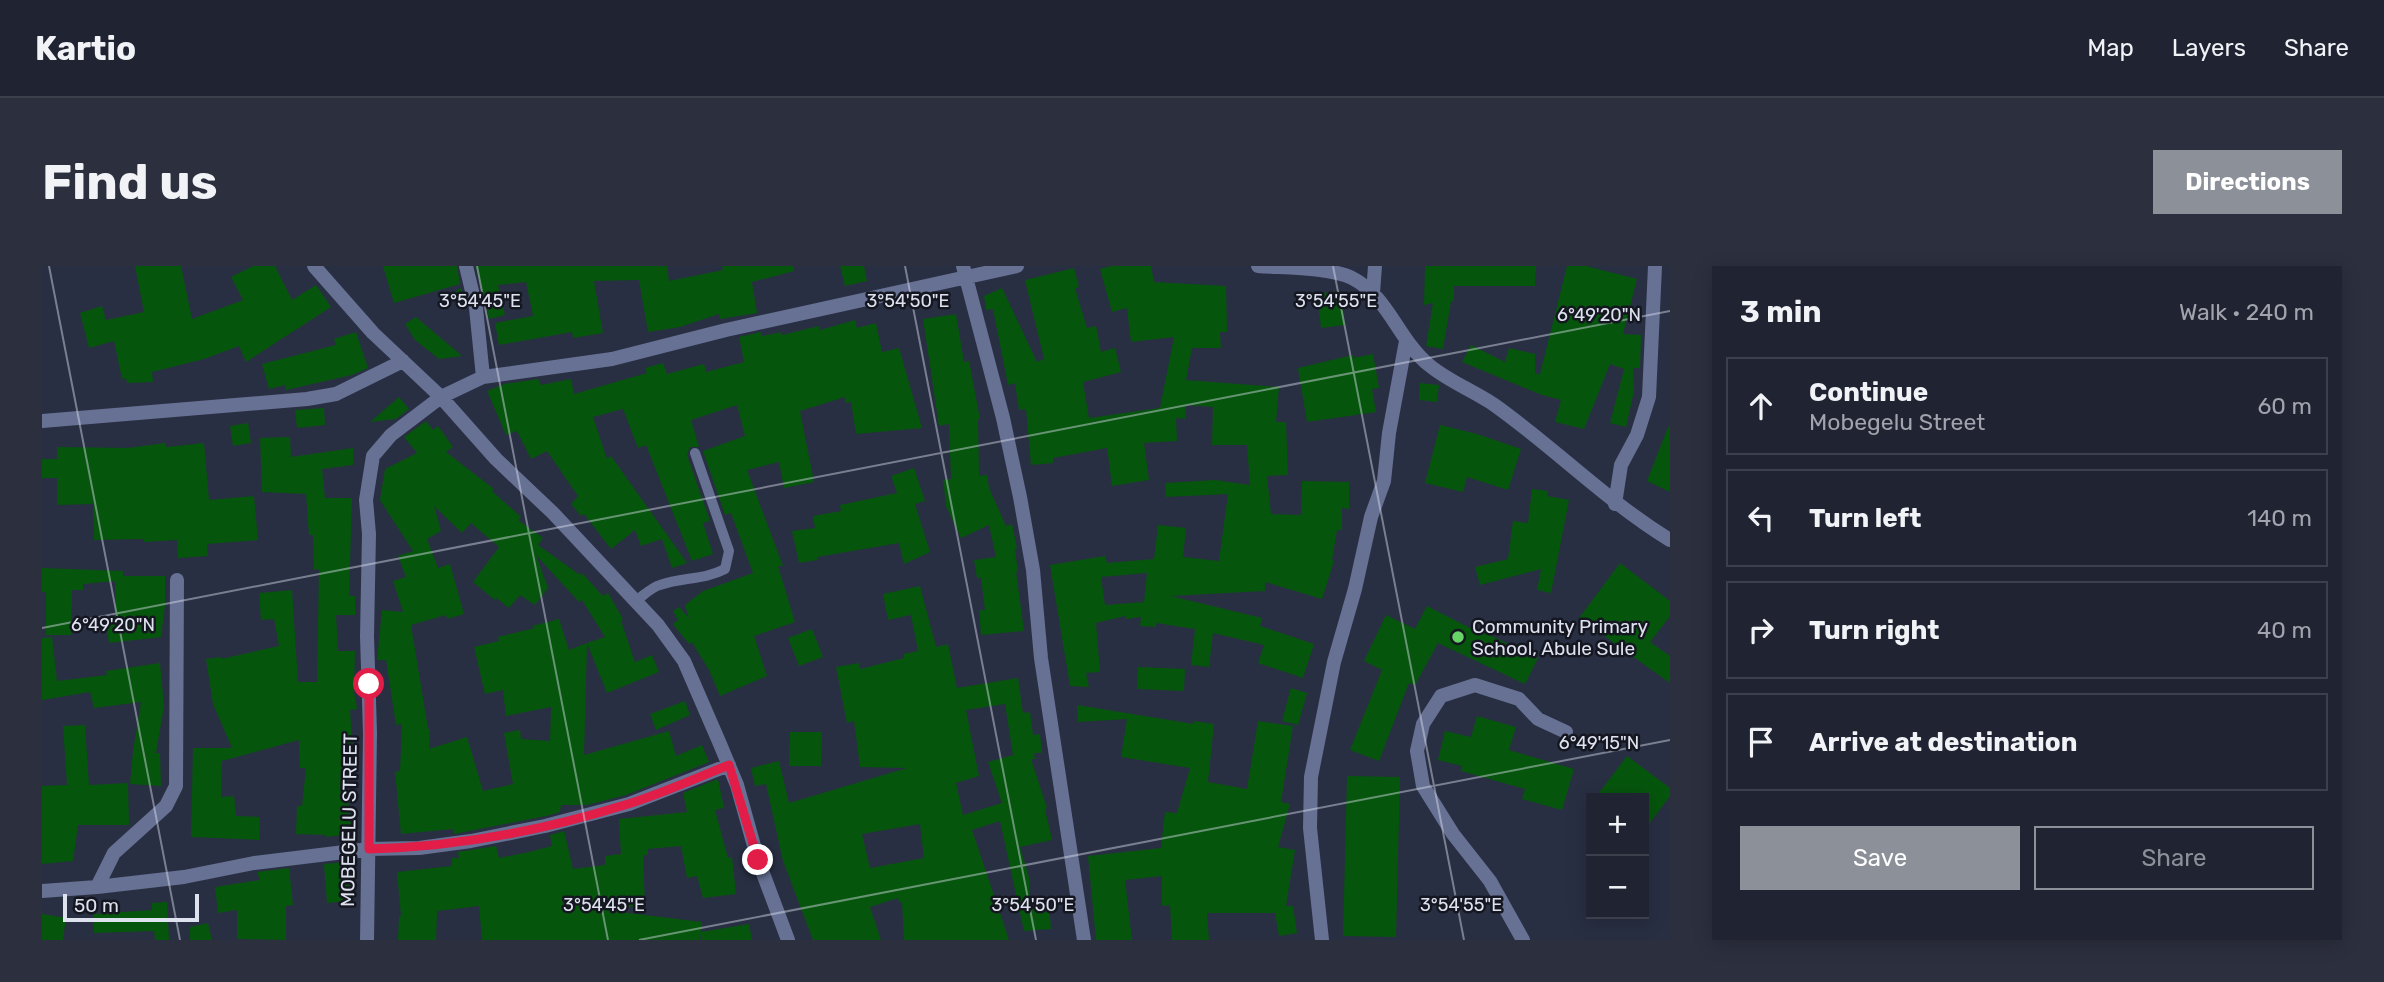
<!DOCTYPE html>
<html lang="en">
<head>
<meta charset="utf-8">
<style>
	:root { --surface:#1f2332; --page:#2c2f3e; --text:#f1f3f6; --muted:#a1a4ac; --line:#3c404d; --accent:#8c9099 }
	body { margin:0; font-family:Rubik,sans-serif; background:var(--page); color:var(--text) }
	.controls { position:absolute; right:21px; bottom:21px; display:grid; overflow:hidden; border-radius:0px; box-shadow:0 4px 18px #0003 }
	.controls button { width:63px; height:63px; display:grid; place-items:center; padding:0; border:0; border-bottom:2px solid var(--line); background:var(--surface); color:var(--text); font:35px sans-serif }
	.scale { position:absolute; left:21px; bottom:18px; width:136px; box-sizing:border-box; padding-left:7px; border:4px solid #dee2ef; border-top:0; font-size:19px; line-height:24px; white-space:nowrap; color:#dee2ef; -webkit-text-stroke:5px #151720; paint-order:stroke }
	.stop { position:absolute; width:21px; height:21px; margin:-16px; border:5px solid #e11d48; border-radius:50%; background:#fff }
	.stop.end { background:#e11d48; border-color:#fff; box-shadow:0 2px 7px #0008 }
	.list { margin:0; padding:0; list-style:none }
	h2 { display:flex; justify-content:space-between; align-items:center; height:91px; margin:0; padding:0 28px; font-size:30px }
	h2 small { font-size:23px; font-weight:400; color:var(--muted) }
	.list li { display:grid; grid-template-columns:46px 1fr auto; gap:21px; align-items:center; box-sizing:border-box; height:98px; margin:0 14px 14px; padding:0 14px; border:2px solid var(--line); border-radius:0px }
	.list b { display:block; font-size:26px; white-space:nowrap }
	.list p { margin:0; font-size:23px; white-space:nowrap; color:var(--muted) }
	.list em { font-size:23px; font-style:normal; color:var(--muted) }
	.actions { display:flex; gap:14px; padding:21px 28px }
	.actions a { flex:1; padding:16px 0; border:2px solid var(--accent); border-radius:0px; text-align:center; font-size:24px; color:var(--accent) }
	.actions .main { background:var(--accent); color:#fff }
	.icon { flex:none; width:38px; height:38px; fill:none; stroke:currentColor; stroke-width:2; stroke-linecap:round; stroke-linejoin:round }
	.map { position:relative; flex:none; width:1628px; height:674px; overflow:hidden; border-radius:0px }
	header { display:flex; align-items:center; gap:42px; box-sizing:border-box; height:98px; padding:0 35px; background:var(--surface); border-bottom:2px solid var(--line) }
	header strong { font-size:33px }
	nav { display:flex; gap:38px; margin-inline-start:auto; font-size:24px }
	.intro { display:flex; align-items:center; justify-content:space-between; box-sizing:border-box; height:168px; padding:0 42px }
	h1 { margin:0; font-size:49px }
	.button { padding:18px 32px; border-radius:0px; background:var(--accent); color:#fff; font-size:24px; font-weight:700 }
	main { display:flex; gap:42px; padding:0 42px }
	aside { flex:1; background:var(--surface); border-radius:0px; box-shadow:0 4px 18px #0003 }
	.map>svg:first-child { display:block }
</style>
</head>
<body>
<header>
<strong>Kartio</strong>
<nav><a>Map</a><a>Layers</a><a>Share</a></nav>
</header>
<div class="intro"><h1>Find us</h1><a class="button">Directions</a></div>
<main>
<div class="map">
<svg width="1628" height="674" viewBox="0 0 1628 674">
	<rect width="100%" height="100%" fill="#292f43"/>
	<path fill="#06550d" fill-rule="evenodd" d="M93,0h46l11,53 51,-19 -12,-23 22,-11h22l17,34 24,-15 15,22 -85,55 -7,-16 -35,13 -52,13 1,10 -26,1 -1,-5 -4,1 -8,-38 -25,7 -9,-35 22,-7 4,14 38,-8z
		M341,0h74l3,18 -66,19z
		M434,0h191l2,15 54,-11 -1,-4h72v5l-42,11 5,31 -37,6 -1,-5 -39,13 -32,5 -9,-52 -45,1 9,52 -30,5 -1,-6 -73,13 -4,-22 38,-7 -7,-34 -28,3 7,30 -16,4z
		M798,0h24l3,15 -22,5z
		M1069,0h40l3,16 72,4 1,46h-7l1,16h-29l-6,32 93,7 -3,35h10l2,53 -21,1 4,38 30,1 1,-34 47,1v27l-7,-1v22h-5l-5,30 2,1 -12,38 -57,-17v9l-94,5 91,22 -2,8 54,18 -11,34 -45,-15 6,-18 -51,-12 -4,34 -18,-2 4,-36 -39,-6v4l-16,-1 1,-9 -15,2 -1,-3 -29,7 4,49 -14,1 3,14 -19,-1 -20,-121 55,-9 2,7 47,-4 4,-34 28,3 -3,29 36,4 9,-67 -62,3 -1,-14 50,-3 35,5 -3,-40h-35l1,-38 -27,-2 -1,14 -9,-1 1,23 -33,2 5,37 -37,6 -5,-38 -54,10v5l-22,2 -5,-56 -7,1 -4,-27 -7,2 -15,-76 -7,1 -2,-14 18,-8 35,74 7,-3 -19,-79 49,-12 5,19 -4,1 12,40 9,-2 5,26 14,-4 6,24 -38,10 6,36 71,-10 14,-71 -43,5 -4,-34 -15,4 -12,-43zM1105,307l-3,29 -39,3 -4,-28z
		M1383,0h111l-1,20h-81v15h-3l-8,48 -17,-3 7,-43 -9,2z
		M1525,0h19l51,13 -14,55 18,1 -1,33h-7l1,23 -8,36 -16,-4 14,-54 -14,-5 -26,65 -29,-7 6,-22 -19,-5 -80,-33 9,-17 34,17 4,-14 26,6v20h5z
		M419,22l3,11 -27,5z
		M1298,25l5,34 -24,3 -4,-34z
		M914,48l8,48 5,-1 11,58h-2l1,57 8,-1 2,13 17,38 6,-2 5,24 -2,1 3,23h-2l8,59 -43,4 -2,-25h6l-4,-32h-4l-3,-18 22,-3 -7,-32 -28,13 -15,-32 -3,-26 8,-1 -2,-55 -10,2 -16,-107z
		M374,51l46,39 -23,3 -24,-19 -10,-16z
		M813,54l2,8 19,-5 6,29 17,-4 23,80 -66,6 -5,-32 -6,1v-6l-45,14 14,71 -30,6 -5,-26 -32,8 36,96h-5l17,56 -41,14 13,40 -47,20 -11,-26 -17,-28 -3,2 -16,-20 5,-4 -5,-9 6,-4 10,11 -4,-13 18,-14 50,-18 -22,-60 -6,2 -22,-64 42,-15 -8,-31 -46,15 8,27h-9l-3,8 23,66 -7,2 10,31 -21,7 -46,-116 -8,3 -15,-39 -30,8 14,42 4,-3 76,107 -15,5 -10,-29 -21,7 -6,-16 -24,19 -27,-35 -3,2 -10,-12 7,-8 -31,-45 -16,8 -14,-28 -11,4 -19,-44 17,-7 34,-5 3,6 30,-6 3,15 73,-21 -2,-5 18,-5 4,11 37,-10 2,8 38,-10 -5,-25 22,-5 1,4 20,-4v3l37,-9 1,4z
		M314,66l12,36 -16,7 -66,15 -1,-5 -16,4 -7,-25 74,-19 -2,-6z
		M1331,88l6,34 -7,1 4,23 -69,10 -9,-54 55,-13v3z
		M1378,117l19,2 -2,17 -18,-2z
		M357,131l10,12 -13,10 -26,3z
		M282,142l1,17 -28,3 -2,-18z
		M384,155l7,9 5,-4 15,21 -7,5 48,37 -2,2 29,26 -3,3 25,18 -5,7 42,30 2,-2 21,23 5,-3 15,26 -2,2 14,41 17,-7 7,17 -52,21 -20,-50 18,-6 -23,-37 -3,2 -43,-47 12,33 -13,17 -15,-10 -11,13 -13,-10 -1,2 -22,-18 26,-35 -28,-24 -9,10 -28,-27 7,25 -14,8 11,29 12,-4 14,50 -17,5 -1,-4 -35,10 17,104h2l-1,20 38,-12 16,54 30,-7 -9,-51 16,-3 1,9 29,2 1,-34 -45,9 -3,-26 -18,4 -11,-47 25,-6 -1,-4 37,-9 -3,-2 27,-7 10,31 18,-7 -3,112 85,-24 7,25 26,-11 7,17 -83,33 -39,10h-26l-1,7 -14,4 -92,18 -1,-5 -52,5 -6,-62 5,-1 2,-47 -6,1 -10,-65h-9l5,-50 21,2 -10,-31 13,-4 -8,-21 15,-5 -33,-51 5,-31 32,-16 -13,-16z
		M206,157l3,20 -18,3 -3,-20z
		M1398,159l37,9 44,15 -13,41 -41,-13 -4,15 -38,-9z
		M1626,161h2v65l-23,-11z
		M248,171l1,20 62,-9v17l-31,4 3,29h27l-3,98h6v19h-19l2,36h17l-1,41 3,17 -7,1 4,56h-10l8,68 -26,3v-2l-30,-1 1,-28h5l4,-38h-6l-1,-28 -77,21 -1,36 13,-1 2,20 24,1 -1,23 -68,-3 2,-89h39l-19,-44 -7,-45 15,-2v2l58,-13 -5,-27 -13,1 -2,-27 33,-3 6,92h19l2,-113 -5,1 -1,-35h-4l-3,-41 -44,-2 -2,-54z
		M123,177l1,4 38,-4 5,57 45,-4 4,44 -51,4 1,12 -30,2 -1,-18 -33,2v-3l-50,1 -1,-36 -36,1v-27h-15v-19h15v-12l71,1z
		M872,202l11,33 -10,3 15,48 -26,12 -5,-21 -82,14v3l-18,3 -7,-32 23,-3 -2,-12 28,-5 -1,-6 57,-12 -6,-17z
		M1490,223l16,2 -1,5 22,4 -18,93 -14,-3 4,-21 -61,16 -5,-18 33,-8 5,-38 15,2z
		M1578,297l50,38v15l-20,26 20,14v27l-91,-65z
		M0,302l81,3v5h42v29l-4,32 -52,6 -4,-26 11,-1 -1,-35 -32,3v6h-11l-1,45h-25v-43h-4z
		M878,320l16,61 12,-3 9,44 61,-10 5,35 7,-1 3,23 7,-1 2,19h-8l1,6h-4l16,49 -2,1 7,31 -32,7 9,30v32l20,-2 2,22 -27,2 -24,-110 -28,9 37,110h-105l-2,-38h-3l-1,-4 -28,9 11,33h-68l-30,-79 -17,-77 -11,2 -4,-18 28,-7 10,42 118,-35 -47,-1 -6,-46 -7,2 -11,-56 23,-4 1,6 44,-11 -1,-4 15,-3 -7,-36 -23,5 -5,-26zM963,438l8,51 -25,7 14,41 -39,12 -7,-32 23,-7 -13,-66zM878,558l4,34 -54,10 -8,-34z
		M1385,340l53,27 1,-2 57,27 -13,26 -87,-41 -23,42 -6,-2 -30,78 -29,-11 32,-80 -18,-9 22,-46 29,14z
		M770,363l11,28 -24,9 -11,-28z
		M10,371l5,44 50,-6 -1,-4 54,-8 4,43 -8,47h4l1,33 -31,-2 3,-33 8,-49 -47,6 -4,-16 -48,8v-62z
		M1096,401l47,2 -1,22 -47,-2z
		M1249,422l16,5 -9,32 -16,-4z
		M643,435l5,14 -34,15 -6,-16z
		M1035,439l117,19v-3l20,3 -6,58 39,7 11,-68 35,5 -12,76 9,2 -12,43 17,3 -9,56h7l4,27 -18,3 -4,-23h-68l2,27h-37l-2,-35 -8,1v-30l-37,4 7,60h-36l-8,-84 73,-8 4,-36 12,1 13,-45 -69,-11 6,-38 -49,3z
		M1435,450l39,11 -7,23 65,19 -12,41 -40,-11 3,-10 -64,-18 1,-5 -24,-6 7,-29 26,6z
		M43,459l4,60 39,-2 1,42h-51l-5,36 -31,3v-78l25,-1 -4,-59z
		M748,466h32l-1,34h-32z
		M1585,490l43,32v8l-26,35v-33h-49z
		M1305,510l53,1 -4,160 -53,-1z
		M676,513l6,29 -9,2 13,48 4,-1 4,37 -33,4 -6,-22 -10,2 -6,-32 -33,3v5l-5,2 2,49 -25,3v4l82,10 -1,10 48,-8 3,16h-51v-7l-1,7h-218l-3,-34 -42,5 -1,29h-38l1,-24h2l-4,-44 55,-6v-8h7l-1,-6 38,-6 3,12 30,-6 23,-6 -2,-11 14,-4 9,38 32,-4v-9l16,-2 -2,-35 68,-7 -4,-19z
		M305,596l3,39 -23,2 -3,-39z
		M247,602l4,37 -7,1v34l-49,-1v-29l-19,3 -3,-26 45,-7 -3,-8z
		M125,636l2,38h-14l-1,-9 -60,2 -1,-19 59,-4v-7z
		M0,648l24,4 -3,22h-21z
		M166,657l4,17h-22v-13z"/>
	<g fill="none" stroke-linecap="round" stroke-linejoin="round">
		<path stroke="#677194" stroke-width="10" d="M595,334c7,-5 15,-13 23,-15 22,-8 44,-5 65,-16l4,-18 -34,-98"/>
		<path stroke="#677194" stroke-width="14" d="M272,0l59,67 68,64 55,62 57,54 105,112 26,36 36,83 17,41 21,75 30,80
			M424,0l10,42 7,69
			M921,0l40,152 17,79 13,73 8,88 43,282
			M1216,0c25,2 72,1 94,12 36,18 47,63 77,87 19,16 43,25 64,39 61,43 112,96 177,136
			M1331,27l2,-27
			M0,155l265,-22 29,-5 67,-33
			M1573,238l6,-39 16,-30 12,-38 6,-131
			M55,621l17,-34 52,-47 10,-20 1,-206
			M0,625l55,-4 87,-10 70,-14 115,-14 50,-1 52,-7 74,-15 84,-22 100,-39
			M325,674l3,-207 -3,-97 2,-102 -3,-34 7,-44 18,-21 50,-38 42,-20 129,-18 114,-29 291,-64
			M1280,674l-12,-112 1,-51 23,-115 21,-73 16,-72 13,-36 5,-48 17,-92
			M1481,674l-33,-59 -37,-47 -30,-48 -6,-35 6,-27 18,-28 34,-11 44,14 19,20 28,13"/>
	</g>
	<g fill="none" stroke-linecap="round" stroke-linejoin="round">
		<path stroke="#e11d48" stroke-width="9" d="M327,418v165c88,-2 176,-19 259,-45 35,-11 68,-26 101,-39l29,95"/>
	</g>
	<path fill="none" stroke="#dee2ef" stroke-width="2" stroke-opacity="0.45" d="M7,0l131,674M435,0l131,674M863,0l131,674M1291,0l131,674M0,362l1628,-317M597,674l1031,-200"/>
	<circle fill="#66d466" stroke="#151720" stroke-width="2.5" cx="1416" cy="371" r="7"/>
	<g text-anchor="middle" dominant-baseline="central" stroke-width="5" stroke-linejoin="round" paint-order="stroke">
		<g font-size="19" fill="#dee2ef" stroke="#151720" text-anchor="start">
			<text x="1430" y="360">Community Primary<tspan x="1430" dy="22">School, Abule Sule</tspan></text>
		</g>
		<g font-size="19" fill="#dee2ef" stroke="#151720">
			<text transform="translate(307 554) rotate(-89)">MOBEGELU STREET</text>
		</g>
	</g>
	<g font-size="18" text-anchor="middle" fill="#dee2ef" stroke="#151720" stroke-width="5" stroke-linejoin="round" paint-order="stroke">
		<text x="438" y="41">3°54'45"E</text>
		<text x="866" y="41">3°54'50"E</text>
		<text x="1294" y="41">3°54'55"E</text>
		<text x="1557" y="55">6°49'20"N</text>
		<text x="71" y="365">6°49'20"N</text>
		<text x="1557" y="483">6°49'15"N</text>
		<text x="562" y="645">3°54'45"E</text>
		<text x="991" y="645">3°54'50"E</text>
		<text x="1419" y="645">3°54'55"E</text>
	</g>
</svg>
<div class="controls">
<button>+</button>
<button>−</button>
</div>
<div class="scale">50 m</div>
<div class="stop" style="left:327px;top:418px"></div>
<div class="stop end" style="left:716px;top:594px"></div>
</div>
<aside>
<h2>3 min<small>Walk · 240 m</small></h2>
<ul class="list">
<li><svg class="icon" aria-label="ahead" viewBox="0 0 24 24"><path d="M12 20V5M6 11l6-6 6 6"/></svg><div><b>Continue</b><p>Mobegelu Street</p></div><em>60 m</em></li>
<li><svg class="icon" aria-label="left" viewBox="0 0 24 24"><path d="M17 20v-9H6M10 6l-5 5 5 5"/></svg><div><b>Turn left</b></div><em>140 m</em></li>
<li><svg class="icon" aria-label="right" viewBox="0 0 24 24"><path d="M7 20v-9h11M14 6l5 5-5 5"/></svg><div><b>Turn right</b></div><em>40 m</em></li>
<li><svg class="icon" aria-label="arrive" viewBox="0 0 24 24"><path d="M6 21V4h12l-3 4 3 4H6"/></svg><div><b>Arrive at destination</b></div></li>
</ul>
<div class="actions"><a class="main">Save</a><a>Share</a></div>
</aside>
</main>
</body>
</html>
